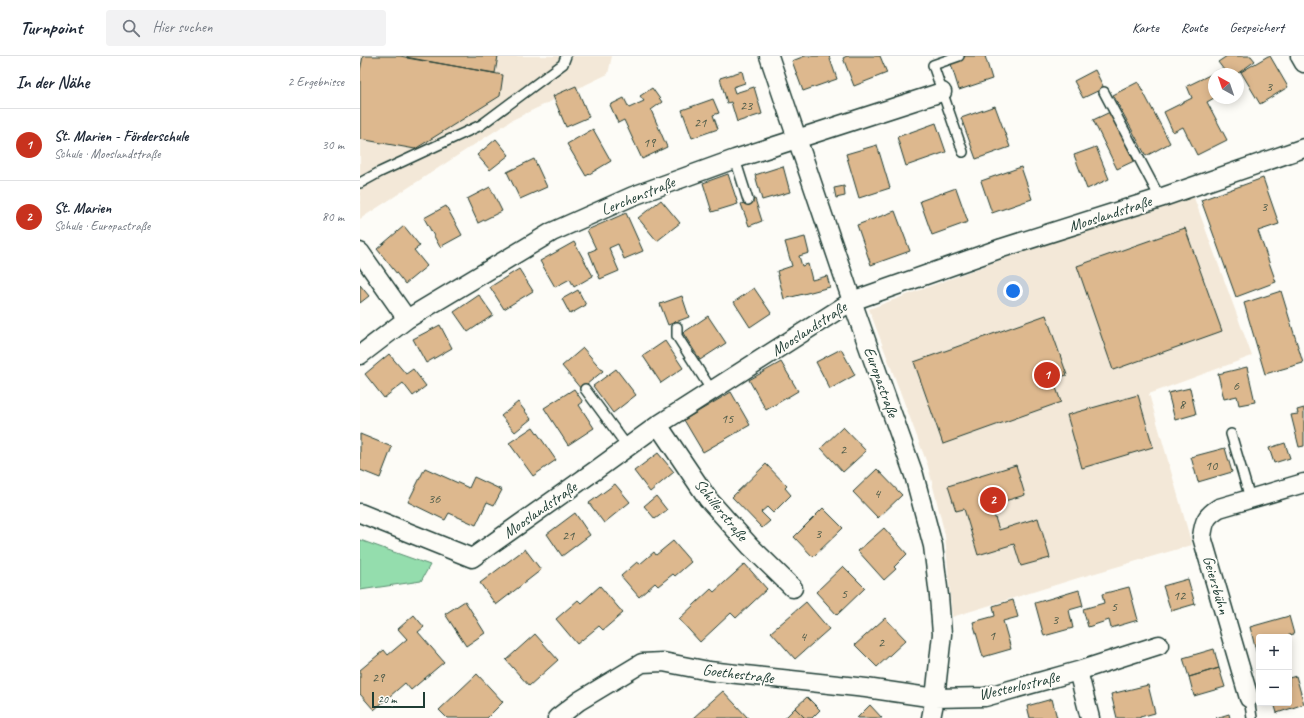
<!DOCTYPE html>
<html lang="de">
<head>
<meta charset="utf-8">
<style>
	:root { --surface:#fff; --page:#f2f2f3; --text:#1f2937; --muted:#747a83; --line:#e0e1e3; --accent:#c8321e }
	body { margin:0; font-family:Caveat,sans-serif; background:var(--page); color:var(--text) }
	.controls { position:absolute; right:12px; bottom:12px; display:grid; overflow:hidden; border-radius:4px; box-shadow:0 2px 10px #0003 }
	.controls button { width:36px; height:36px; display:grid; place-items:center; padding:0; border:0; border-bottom:1px solid var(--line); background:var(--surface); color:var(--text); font:20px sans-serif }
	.compass { position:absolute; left:848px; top:12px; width:36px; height:36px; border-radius:50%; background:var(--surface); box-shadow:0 2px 10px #0003; rotate:320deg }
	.scale { position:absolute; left:12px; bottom:10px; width:53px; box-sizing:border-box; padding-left:4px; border:2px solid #1f3d34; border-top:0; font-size:11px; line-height:14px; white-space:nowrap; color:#1f3d34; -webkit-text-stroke:3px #fdfcf7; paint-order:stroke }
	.you { position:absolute; left:653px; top:235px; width:14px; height:14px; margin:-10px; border:3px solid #fff; border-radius:50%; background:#1a73e8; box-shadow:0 0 0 6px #1a73e833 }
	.badge { display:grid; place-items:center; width:26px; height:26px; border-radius:50%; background:var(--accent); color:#fff; font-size:13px; font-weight:700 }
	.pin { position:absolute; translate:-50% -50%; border:2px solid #fff; box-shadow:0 1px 4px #0006 }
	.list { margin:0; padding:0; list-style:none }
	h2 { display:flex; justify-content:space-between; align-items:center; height:52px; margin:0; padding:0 16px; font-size:17px }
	h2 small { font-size:13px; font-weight:400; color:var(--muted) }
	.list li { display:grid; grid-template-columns:26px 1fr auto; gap:12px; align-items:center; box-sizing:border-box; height:72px; padding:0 16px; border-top:1px solid var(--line) }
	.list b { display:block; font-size:15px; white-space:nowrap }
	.list p { margin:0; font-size:13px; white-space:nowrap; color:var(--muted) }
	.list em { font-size:13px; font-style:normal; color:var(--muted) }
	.icon { flex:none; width:22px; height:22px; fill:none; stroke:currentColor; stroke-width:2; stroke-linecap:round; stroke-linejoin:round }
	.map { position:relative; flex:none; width:944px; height:662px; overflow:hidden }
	header { display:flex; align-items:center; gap:24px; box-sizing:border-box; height:56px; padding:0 20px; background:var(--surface); border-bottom:1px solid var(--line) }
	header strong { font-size:19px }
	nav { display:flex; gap:22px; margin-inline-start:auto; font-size:14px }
	.search { width:280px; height:36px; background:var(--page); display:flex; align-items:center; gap:10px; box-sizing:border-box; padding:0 14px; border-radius:4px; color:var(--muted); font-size:15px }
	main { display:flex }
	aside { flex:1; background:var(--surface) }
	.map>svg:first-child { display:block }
</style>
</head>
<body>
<header>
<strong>Turnpoint</strong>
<div class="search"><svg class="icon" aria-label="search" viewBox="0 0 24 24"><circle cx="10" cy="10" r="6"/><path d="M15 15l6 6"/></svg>Hier suchen</div>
<nav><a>Karte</a><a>Route</a><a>Gespeichert</a></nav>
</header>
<main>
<aside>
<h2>In der Nähe<small>2 Ergebnisse</small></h2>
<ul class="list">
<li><span class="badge">1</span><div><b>St. Marien - Förderschule</b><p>Schule · Mooslandstraße</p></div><em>30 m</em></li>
<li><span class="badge">2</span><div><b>St. Marien</b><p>Schule · Europastraße</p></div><em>80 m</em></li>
</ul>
</aside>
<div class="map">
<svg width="944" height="662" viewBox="0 0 944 662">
	<rect width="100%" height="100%" fill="#fdfcf7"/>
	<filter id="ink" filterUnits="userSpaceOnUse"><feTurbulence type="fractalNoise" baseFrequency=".025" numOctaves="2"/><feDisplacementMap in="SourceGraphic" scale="8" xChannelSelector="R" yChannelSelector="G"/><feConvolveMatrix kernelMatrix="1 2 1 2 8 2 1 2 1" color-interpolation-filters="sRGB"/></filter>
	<g filter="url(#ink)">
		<path fill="#f3e8d8" d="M0,0h252l-4,18 -96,46 -152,99z
			M833,139l59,161 -103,38 43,151 -114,33 -126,39 -7,-82 -17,-69 -59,-157 185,-69z"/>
		<path fill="#94ddad" stroke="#5a8d70" d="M0,484l70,25 -9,16 -61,9z"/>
		<path fill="#ddb88e" stroke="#1f3d34" d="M3,0h37l103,19 -3,21 -85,53 -55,-10v-68z
			M47,0h91l-3,17 -88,-15z
			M445,0h24l8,23 -34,12 -11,-30z
			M487,0h33l7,17 -33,13 -11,-28z
			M604,0h21l7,23 -33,11 -9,-29z
			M867,0h24l4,5 -18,13h-10l-9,-12z
			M908,0h2l18,31 -28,17 -19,-32z
			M735,14l9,18 -21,10 -9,-17z
			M860,14l2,4h-8v24l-7,4 20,38 -30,15 -14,-28 -10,5 -9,-20 28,-14 -5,-12z
			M382,15l3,12 -12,4 2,6 19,-6 8,27 -25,8 -6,-20 -4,1 -7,-25z
			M778,26l32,61 -24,13 -33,-61z
			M216,30l13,31 -23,10 -13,-31z
			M292,32l10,14 -11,8 16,37 -25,12 -18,-39 -6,3 -8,-18 14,-7 5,10 15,-7 -4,-5z
			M353,43l6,14 -6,2 5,14 -26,9 -10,-28z
			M635,50l15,41 -34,12 -15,-41z
			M750,56l24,49 -17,8 -24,-49z
			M576,67l10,29 -40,14 -9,-29z
			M233,73l18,32 -25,15 -19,-32z
			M136,83l13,16 -19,15 -13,-15z
			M517,89l13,43 -31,10 -13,-44z
			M736,91l13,32 -22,10 -13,-34z
			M174,103l13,28 -27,12 -13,-27z
			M423,110l7,26 -28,8 -7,-25z
			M661,111l11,32 -40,14 -11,-32z
			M368,118l10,30 -26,8 -9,-29z
			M903,122l16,46 -21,7 18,51 -40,15 -35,-97z
			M484,130l1,10 -9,2 -2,-10z
			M130,131l12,24 -24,12 -11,-24z
			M596,132l12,34 -36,13 -12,-34z
			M395,143l7,22 -13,5 -8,-22z
			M301,144l19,23 -23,18 -19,-23z
			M86,150l16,29 -22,12 -16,-29z
			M535,155l15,40 -39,14 -14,-40z
			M266,157l17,38 -19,8 -6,-15 -9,4 10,23 -19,8 -11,-27 7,-3 -9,-19z
			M44,170l16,20 -6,4 13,16 -22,18 -28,-35z
			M825,172l37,103 -109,39 -36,-104z
			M445,181l4,16 -10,3 3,10 6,-2 4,16 15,-4 3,11 -46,12 -7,-28 15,-5 -7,-24z
			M214,186l19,34 -19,11 -4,-8 -15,8 -15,-26z
			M159,213l14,22 -29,18 -14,-22z
			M0,229l9,11 -9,7z
			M394,232l17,25 -21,14 -16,-25z
			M218,234l8,15 -16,9 -8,-15z
			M921,235l22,72 -38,11 -21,-71z
			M119,239l14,20 -25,17 -14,-20z
			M322,240l7,21 -21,8 -8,-21z
			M686,259l21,60 -14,4 8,23 -118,42 -29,-82z
			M348,260l18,27 -26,17 -17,-27z
			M80,269l12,23 -26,15 -13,-24z
			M305,285l18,27 -22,15 -18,-27z
			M223,292l20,23 -22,18 -19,-23z
			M481,293l14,26 -25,14 -14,-27z
			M29,298l17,20 7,-5 13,17 -13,10 -10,-13 -19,15 -19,-24z
			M421,306l17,29 -32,19 -17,-30z
			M887,311l8,35 -16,3 -2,-9 -13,3 -6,-25z
			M256,313l20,26 -23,18 -20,-27z
			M830,332l6,26 -21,6 -7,-27z
			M214,333l9,13 -4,3 15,23 -26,17 -24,-37z
			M371,336l19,33 -47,27 -19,-32z
			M778,339l15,52 -71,21 -15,-53z
			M158,346l13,17 -16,13 -14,-16z
			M944,352v38l-5,1 -8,-32 7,-1 -1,-4z
			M173,371l23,33 -23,16 -24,-33z
			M483,371l23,24 -23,21 -22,-24z
			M0,378l32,13 -12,31 -20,-8z
			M925,387l5,15 -16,5 -5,-15z
			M865,392l7,24 -34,10 -7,-25z
			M298,397l16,19 -24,20 -16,-21z
			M406,408l21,22 -2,2 6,7 -18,18 -6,-6 -6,5 9,9 -8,7 -30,-31z
			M656,409l9,30 -34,10 8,25 39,-12 12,40 -29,8 -7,-22 -36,11 -14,-46 -8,2 -8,-25z
			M65,412l44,20 5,-11 28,13 -8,15 -7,-3 -11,23 -27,-12 -4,7 -37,-18z
			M517,413l25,26 -24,23 -25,-26z
			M255,428l15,18 -26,21 -15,-20z
			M296,440l11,14 -12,9 -11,-13z
			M463,452l20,20 -30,29 -19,-20z
			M215,457l15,22 -28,21 -15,-22z
			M524,472l23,26 -13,13 2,2 -12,11 -26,-29z
			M313,485l18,21 -16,14 -2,-2 -15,12 -3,-3 -16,14 -18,-21 16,-14 3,2 14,-12 2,3z
			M165,493l16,21 -45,35 -16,-22z
			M385,508l22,25 -31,29 -5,-5 -31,29 -21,-23 32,-30 3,3z
			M483,510l22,22 -28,27 -21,-23z
			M828,523l7,25 -24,7 -8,-25z
			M240,530l23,27 -20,17 -4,-4 -22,18 -21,-25 22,-19 3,3z
			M769,531l9,33 -27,8 -2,-8 -21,7 -5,-18 21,-6 -2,-9z
			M719,534l4,16 -14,4 4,18 -29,8 -9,-33z
			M653,544l5,17 -15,4 8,28 -28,8 -10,-35 22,-6 -2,-10z
			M105,545l20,32 -19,13 -21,-32z
			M446,546l23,27 -34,30 -24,-27z
			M54,559l10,12 -6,5 26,30 -33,28 -6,-7 -31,27 -14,-16v-24l24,-20 4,5 19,-16 -9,-10z
			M929,560l5,18 -13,3h-22l-1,22 -8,-32z
			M525,562l21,22 -29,27 -22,-22z
			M175,578l23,26 -29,26 -23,-26z
			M854,593l5,19 -30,9 -6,-19z
			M859,612l6,19 -31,9 -5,-19z
			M117,618l26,28 -16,16h-40l-8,-8z
			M936,620l8,28 -27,9 -3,-10h15v-25z
			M788,629l7,28 -15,4v1h-23l-6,-24z
			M363,635l25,27h-55z
			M447,641l13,13 -8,8h-7l-10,-10z
			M692,643l5,19h-27l-3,-12z
			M510,649l12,13h-25z
			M435,652l10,10h-20z
			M869,658l1,4h-14z"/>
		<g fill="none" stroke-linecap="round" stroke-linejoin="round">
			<g stroke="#1f3d34" stroke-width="12">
				<path id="lane" d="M599,0l-26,9 30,87
					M744,36l56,106
					M375,103l13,41
					M0,127l20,-11 101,-47 82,-61 3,-8
					M317,271v9l35,55
					M225,333l42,57
					M871,378l19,64
					M889,642l3,20"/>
			</g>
			<g stroke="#1f3d34" stroke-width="21">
				<path id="street" d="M409,0l83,245 62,174 19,71 6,50 3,38 -7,64 -4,20
					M940,0l4,7
					M0,196l47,67
					M0,299l47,-36 145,-87 81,-36 102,-37 207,-67
					M298,369l50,74 42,47 43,42
					M0,457l112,45 124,-88 62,-45 194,-124 150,-53 158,-50 144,-50
					M718,615l12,47
					M889,642l-47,-161c2,-16 4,-21 17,-29l85,-25
					M197,662l22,-17 63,-38 21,-1 46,9 157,17 69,10 50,-1 93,-26 81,-26"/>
			</g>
			<use href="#lane" stroke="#fdfcf7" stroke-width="9"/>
			<use href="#street" stroke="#fdfcf7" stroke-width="18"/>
		</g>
	</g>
	<g text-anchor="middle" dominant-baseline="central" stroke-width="4" stroke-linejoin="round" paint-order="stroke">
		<g font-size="14" fill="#4e5c4a">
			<text x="909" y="30">3</text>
			<text x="386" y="49">23</text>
			<text x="340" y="66">21</text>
			<text x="289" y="86">19</text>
			<text x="904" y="150">3</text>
			<text x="876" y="329">6</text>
			<text x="822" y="348">8</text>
			<text x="367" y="362">15</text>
			<text x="483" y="393">2</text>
			<text x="851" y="409">10</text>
			<text x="517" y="437">4</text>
			<text x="74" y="442">36</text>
			<text x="458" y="477">3</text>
			<text x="208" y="479">21</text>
			<text x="484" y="537">5</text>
			<text x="819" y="539">12</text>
			<text x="754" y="550">5</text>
			<text x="695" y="563">3</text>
			<text x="632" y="579">1</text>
			<text x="443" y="580">4</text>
			<text x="521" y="586">2</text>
			<text x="18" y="621">29</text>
		</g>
		<g font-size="16" fill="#1f3d34" stroke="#fdfcf7">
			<text transform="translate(278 140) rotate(-22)">Lerchenstraße</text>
			<text transform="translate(750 158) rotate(-18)">Mooslandstraße</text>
			<text transform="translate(449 273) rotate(-33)">Mooslandstraße</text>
			<text transform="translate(521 326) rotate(70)">Europastraße</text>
			<text transform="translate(180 454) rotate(-35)">Mooslandstraße</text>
			<text transform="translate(361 454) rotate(51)">Schillerstraße</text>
			<text transform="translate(856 529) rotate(74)">Geiersbühn</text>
			<text transform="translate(378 618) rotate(7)">Goethestraße</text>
			<text transform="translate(659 630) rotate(-13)">Westerlostraße</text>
		</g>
	</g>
</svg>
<div class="controls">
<button>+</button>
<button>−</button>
</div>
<svg class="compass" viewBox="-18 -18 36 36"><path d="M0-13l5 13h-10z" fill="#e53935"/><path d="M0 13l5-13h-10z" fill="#747a83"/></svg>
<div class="scale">20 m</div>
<div class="you"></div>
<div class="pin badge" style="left:687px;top:319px">1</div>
<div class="pin badge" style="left:633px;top:444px">2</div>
</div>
</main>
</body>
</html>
